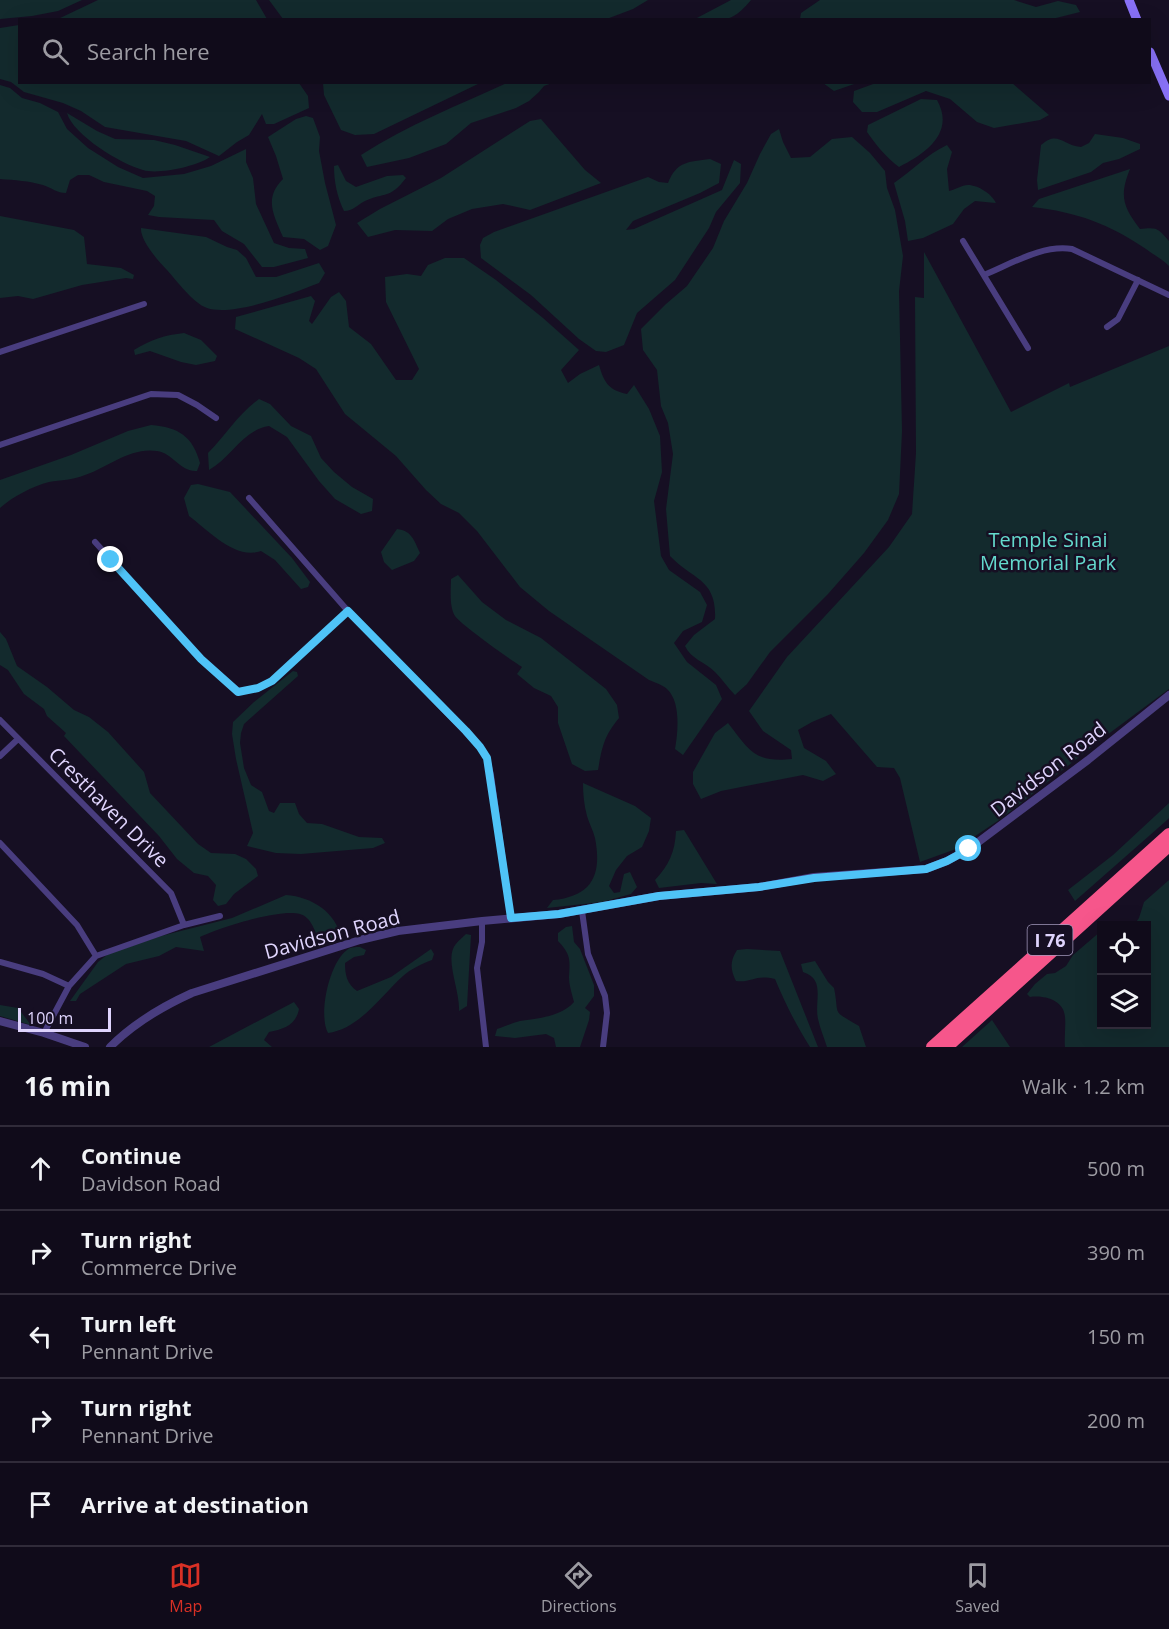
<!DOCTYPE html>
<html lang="en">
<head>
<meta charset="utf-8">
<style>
	:root { --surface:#100b1a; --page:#191423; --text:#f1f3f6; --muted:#9c9ba2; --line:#302b39; --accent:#d93025 }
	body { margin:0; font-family:"Open Sans",sans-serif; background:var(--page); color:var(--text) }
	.controls { position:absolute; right:18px; bottom:18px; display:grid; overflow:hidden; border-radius:0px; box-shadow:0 6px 24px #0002 }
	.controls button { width:54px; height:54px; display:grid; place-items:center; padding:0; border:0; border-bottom:2px solid var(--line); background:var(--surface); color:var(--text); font:30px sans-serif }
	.scale { position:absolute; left:18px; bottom:15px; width:93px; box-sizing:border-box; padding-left:6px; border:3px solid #dfd4fd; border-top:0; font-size:16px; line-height:21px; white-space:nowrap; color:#dfd4fd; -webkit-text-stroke:4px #160f23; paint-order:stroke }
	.stop { position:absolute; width:18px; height:18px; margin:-14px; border:4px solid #4fc3f7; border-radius:50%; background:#fff }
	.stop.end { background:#4fc3f7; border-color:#fff; box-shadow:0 2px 6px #0008 }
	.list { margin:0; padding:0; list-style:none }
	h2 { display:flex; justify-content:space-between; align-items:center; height:78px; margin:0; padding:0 24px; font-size:26px }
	h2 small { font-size:20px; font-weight:400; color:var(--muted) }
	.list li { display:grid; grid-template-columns:39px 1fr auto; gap:18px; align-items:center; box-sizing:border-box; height:84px; padding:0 24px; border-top:2px solid var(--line) }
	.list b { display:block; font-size:22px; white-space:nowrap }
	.list p { margin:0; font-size:20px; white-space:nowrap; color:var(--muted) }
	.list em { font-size:20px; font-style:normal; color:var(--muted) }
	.icon { flex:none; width:33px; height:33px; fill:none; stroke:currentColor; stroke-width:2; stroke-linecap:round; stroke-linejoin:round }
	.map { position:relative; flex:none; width:1169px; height:1047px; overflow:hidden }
	.search { position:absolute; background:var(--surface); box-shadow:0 6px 24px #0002; left:18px; right:18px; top:18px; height:66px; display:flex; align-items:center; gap:15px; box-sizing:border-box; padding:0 21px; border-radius:0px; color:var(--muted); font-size:22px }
	.sheet { height:498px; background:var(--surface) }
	nav { display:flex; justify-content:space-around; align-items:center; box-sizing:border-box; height:84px; border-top:2px solid var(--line); background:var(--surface); font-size:16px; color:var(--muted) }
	nav a { display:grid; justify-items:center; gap:3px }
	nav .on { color:var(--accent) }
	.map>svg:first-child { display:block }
</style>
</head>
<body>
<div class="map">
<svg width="1169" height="1047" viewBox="0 0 1169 1047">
	<rect width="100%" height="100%" fill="#160f23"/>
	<path fill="#132a2d" d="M0,0h82l-24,11 -26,5 -32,3z
		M98,0h158l11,19h-209z
		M269,0h379l-15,9 -29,11 -321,-1z
		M731,0h20c-20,24 -27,20 -56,19z
		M820,0h194l22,7 22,-6 18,4 4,7 -32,8 -248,-1 1,-6z
		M19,25l1,57 279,1 9,13 1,12 -35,16h-8l-4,-10 -13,21 -12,7 -18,14 -33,-15 -81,-14 -24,-16 -18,-8 -39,-11 -13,-10 -11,-3v-51z
		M509,82l43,1 -8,3 -5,6 -10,9 -13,7 -45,15 -25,21 -37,14 -42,9 -6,-12c46,-30 98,-50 148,-73z
		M323,83l157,-1v1l-106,51 -19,1 -14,-5 -17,-35z
		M823,83h34l-23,8z
		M876,83h136l37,32 -9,5 -46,8 -17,-6 -27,-23 -24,-8 -49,21h-15l-9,-10 1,-11z
		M0,85l10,3 12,10 18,5 18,9 9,17 21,19 30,19 25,11 41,-4 27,-8 35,-17v13l7,16 3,26 18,39 15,5 16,1 3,9 -34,9h-12l-18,-23 -22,-13 -8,-11 -55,-3 -11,-2 6,-9 1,-10 -8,-5 -43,-9 -15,-7h-11l-8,5 -4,13c-9,0 -14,-5 -23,-8 -14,-4 -28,-5 -43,-6z
		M921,99l16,1c18,32 -10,53 -38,67 -13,-10 -23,-22 -32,-35l1,-7z
		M67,113l30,18 18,8 39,1 21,5 35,12c-12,9 -52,18 -67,13 -22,-6 -70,-35 -76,-57z
		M306,116l7,2 7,19 -1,14 6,32 11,42 -8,21 -8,4 -16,-11 -21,-2c-10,-23 -19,-39 0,-58l-7,-23 -8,-19 28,-18z
		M541,119l44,51 16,13 -71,27 -27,-6 -31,5 -24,10 -16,12 -37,-1 -27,7 -11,-14 23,-14 61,-31 89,-57z
		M779,129l4,13 8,16 19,-1 22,-18 20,-2 18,16 15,18 2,17 8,22 8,46 -4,35 3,140 -3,63 -11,26 -24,33 -36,41 -58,58 -23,32 -12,11c-7,-7 -13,-16 -20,-23 -10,-10 -24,-13 -30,-26l9,-11 21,-16c2,-40 -22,-39 -45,-63l-4,-47 7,-55 -5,-31 -7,-17 -4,-36 -14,-20 -2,-21 25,-25 21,-18 26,-38 11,-27 23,-38 13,-29 11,-20z
		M1095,134l28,4 17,6v5l-21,10 -16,4 -12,9 -53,18 -1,-10 4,-35c17,-15 21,0 40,2l8,-4z
		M947,145l5,7 -5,17 2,22c5,-1 13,-6 19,-6 10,0 24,9 28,18l-21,-2 -11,8 -11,15 -30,14 -15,3 -3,-20 -11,-38c19,-13 32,-28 53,-38z
		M710,159l11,5 -2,19 -19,10 -67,28 -7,9 8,-1 88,-39 12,-30 7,4 -1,19 -24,29 -7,16 -34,52 -38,33 -13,32 -18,7 -10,-1 -17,-12 -48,-44 -50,-37 -1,-13 3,-7 11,-6 154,-55 11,5 9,1c9,-22 20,-21 42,-24z
		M338,165l8,16 10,6 31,-11 16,-1 3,3c-16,21 -21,14 -41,23 -8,4 -12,10 -21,10 -7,-15 -10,-29 -10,-45z
		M1130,169c-11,27 -7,38 10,60 17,-2 18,-1 29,12v25c-7,-7 -15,-11 -23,-17 -37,-25 -69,-37 -114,-42l7,-8z
		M0,216l74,14 10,7 3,27 34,4 13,7 -1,4 -7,-1 -44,7 -49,14 -15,-3 -18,2z
		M141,228l65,9 21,10 10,3 9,8 10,19h20l43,-14 6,10 -6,10c-26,10 -85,34 -112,25 -14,-5 -30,-27 -40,-38 -9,-9 -27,-30 -26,-42z
		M924,252l87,160 58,-29 1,4 99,-41v343l-62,46 -105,83 -46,31 -36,13 -20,-84 -6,-10 -17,-1 -46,-53 -19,8 -14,8 6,18 22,13 10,13 -13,7 -20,-6 -82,16 -20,8 -8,-15v-12l22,-39 13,-10c21,27 26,40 64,36l-1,-9 -28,-19 -14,-20 38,-54 102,-110 23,-33 4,-61 -1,-156 9,1z
		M445,258h19l32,22 47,38 36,32 -18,20 7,13 12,-9 19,-9c5,17 9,25 28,29l7,-9 15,24 11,27 2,36 -8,29 7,55 8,14 31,22 7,13 -5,17 -19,9 -9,12 13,19 29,23 6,14 -39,56 -8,-6c3,-17 6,-47 -8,-60 -4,-4 -13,-7 -18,-9l-100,-69 -29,-24 -43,-56 -18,-18 -18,-9 -15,-14 -30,-34 -51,-42 -29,-45 -17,-11 -64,-29 1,-12 75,-21 4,5 -6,20 3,3 19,-27 8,-5 7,9 3,26 22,17 25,36h16l7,-11 -33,-67 -1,-25 22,-3 14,2 7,-11z
		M184,333l17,7 16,16 -2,5 -19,4 -15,-3 -31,-11 -15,4 -1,-5c16,-10 31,-15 50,-17z
		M259,399l11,5 21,22 20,10 10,22 13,14 18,15 21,12 -1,12 -11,3 -26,-15 -16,-18 -32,-44 -18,-11c-26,4 -38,32 -60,44l-1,-17c18,-18 30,-39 51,-54z
		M151,425c28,2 42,12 49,38l-3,8c-17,1 -24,-18 -40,-20 -27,-4 -48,16 -72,24 -13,5 -24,5 -36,7 -16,4 -37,15 -49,26v-28l71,-25 57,-24z
		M198,484l32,8 62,66 18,24 -2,5 -7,2 -26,-29 -14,-9c-26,9 -52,-20 -72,-35l-5,-18 7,-13z
		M397,529c15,2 17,11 23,24l-6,8 -22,9 -8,-8 -3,-10z
		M458,575l24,27 24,18 35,18 65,51 11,16 2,13c-15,18 -17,29 -21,52l-13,1 -13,-7 -14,-41v-16l-7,-11 -17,-8 -17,-14 5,-7c-10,-6 -63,-44 -67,-51 -6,-10 -4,-26 -4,-37z
		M0,632l6,7 11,27 30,21 27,23 15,7 19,15 36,40 6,21 48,51 13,9 24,1 11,5 10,10 2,7 -24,18 -8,10 -8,2 -5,-6 3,-15 -8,-9 -14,-3 -17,-14 -18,-23 -95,-100 2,-3 -19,-17 -3,-7 -20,-15 -16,-24 -8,-5z
		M293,671l4,1 1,4 -54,48 -3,9 -1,10 4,25 7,17 11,7 7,19 5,2 6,-10h15l4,11 8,9 15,1 37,13 23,1 3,5 -12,5 -72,6 -25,-1 -29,-7 6,-13 -17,-74 -4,-25 1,-12 21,-20z
		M583,783l52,23 16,12 -2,13 -7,16 -15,9 -11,14 -7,16 5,7 6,-1 4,-18 6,-2 7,15 -6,7 -29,8 -55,6 6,-8c40,-4 49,-26 42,-62 -2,-8 -6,-15 -8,-22 -3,-11 -4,-22 -4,-33z
		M1169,803v15l-3,3 -91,80 -7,-11 45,-35z
		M684,830l33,54 -16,-1 -42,5 -4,-8c14,-15 20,-28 21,-49z
		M1169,880v167h-104c-1,-10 1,-20 0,-30 -1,-17 -21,-22 -35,-20l-3,-3 8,-10 12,-10 8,-1 11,-7 7,-11 28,-24 1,93h44v-98l-12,-1 5,-7 5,-16z
		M286,895c26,2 50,17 55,43l-12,4 -10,-3c-5,-9 -8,-22 -19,-25 -20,-6 -81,14 -100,23l4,14 -28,-4 -17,9 -33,8 -46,30 -4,7h-6l28,-39 10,-8 53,-18 71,-18z
		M572,926l2,16 6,7 14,36v11l-9,12 5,4 -1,8 -9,27h-24l-2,-9 -8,-4 -31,4 -20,-2 2,-7c7,-2 15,-6 23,-8 18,-3 41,-4 54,-19 -2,-8 -5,-17 -5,-25 1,-18 2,-22 -11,-36v-8l8,-6z
		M466,934l5,1 -4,71 -8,5c1,-19 -12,-46 -6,-62 2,-6 9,-11 13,-15z
		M360,947l6,3 -2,5 -10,2 -9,6c0,12 2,21 12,28l34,-14 40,-28 3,5 -2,6c-11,4 -21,9 -29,16 -22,20 -44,53 -75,57 -10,-18 1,-70 19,-83 3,-3 8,-3 13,-3z
		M747,949l33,2 38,96h-8c-14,-22 -25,-44 -35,-68 -20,-5 -23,4 -39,2 -6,-12 -6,-20 1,-31z
		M815,961l13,21 6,6c6,29 -4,21 25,38l7,21h-39c-3,-9 -7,-19 -9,-28 -4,-18 8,-40 -15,-47l-2,-8z
		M294,1002l5,7c-3,16 -15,20 -30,23l-5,8 8,7h-63z
		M0,1005l18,3 13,17 -31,-9z
		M992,1020l18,27h-48z"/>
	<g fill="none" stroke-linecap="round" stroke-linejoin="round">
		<path stroke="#493d7f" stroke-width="6" d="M963,241l65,107
			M984,275c27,-11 59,-31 88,-26l97,46
			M1107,327l11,-8 20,-39
			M0,352l144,-48
			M0,445l151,-51 27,1 19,10 19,13
			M249,498l99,113 132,136 7,11 4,17 20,143
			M95,542l106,117 37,33 20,-4 14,-7 76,-70
			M0,720l171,173 13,32
			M0,756l18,-17
			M0,843l77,82 19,31
			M582,911l6,43 17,42 2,17 -4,34
			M482,921v21l-5,26 9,79
			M0,962l43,12 26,12
			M44,1033l25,-47 27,-30 88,-31 36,-9"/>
		<path stroke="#493d7f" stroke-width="8" d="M0,1021l44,12 41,14
			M110,1047c24,-24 51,-40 82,-54l168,-53 38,-9 84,-10 77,-7 100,-18 100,-9 55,-10 112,-8 21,-8 22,-12 119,-89 81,-65"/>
		<path stroke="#8871f7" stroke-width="9" d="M1129,0l8,20
			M1150,52l19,44"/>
		<path stroke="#f6568b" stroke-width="12" d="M932,1047l237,-213
			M947,1047l222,-201"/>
	</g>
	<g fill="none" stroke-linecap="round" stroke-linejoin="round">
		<path stroke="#4fc3f7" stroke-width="8" d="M111,560l90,99 37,33 20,-4 14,-7 76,-70 118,120 14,16 7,11 24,160 48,-4 100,-18 100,-9 55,-9 112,-9 21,-8 22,-12"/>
	</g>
	<g text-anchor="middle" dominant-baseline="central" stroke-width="5" stroke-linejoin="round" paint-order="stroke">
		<rect fill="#160f23" stroke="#a399bc" stroke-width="1.5" x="1027.5" y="925" width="45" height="30" rx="4.5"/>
		<g font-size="18" font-weight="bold" fill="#dfd4fd">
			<text x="1050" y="940">I 76</text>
		</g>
		<g font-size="20" fill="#64d9cd" stroke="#160f23">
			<text x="1048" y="539">Temple Sinai<tspan x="1048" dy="23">Memorial Park</tspan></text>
		</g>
		<g font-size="20" fill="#dfd4fd" stroke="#160f23">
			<text transform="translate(1048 769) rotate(-38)">Davidson Road</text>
			<text transform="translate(109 807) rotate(45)">Cresthaven Drive</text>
			<text transform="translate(332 934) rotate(-15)">Davidson Road</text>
		</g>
	</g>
</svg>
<div class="controls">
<button><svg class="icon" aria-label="locate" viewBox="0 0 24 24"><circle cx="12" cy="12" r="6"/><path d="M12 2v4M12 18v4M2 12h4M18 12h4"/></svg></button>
<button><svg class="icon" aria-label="layers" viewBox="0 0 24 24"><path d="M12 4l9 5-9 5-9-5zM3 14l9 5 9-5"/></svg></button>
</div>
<div class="scale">100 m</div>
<div class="stop" style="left:969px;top:849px"></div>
<div class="stop end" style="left:111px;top:560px"></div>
<div class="search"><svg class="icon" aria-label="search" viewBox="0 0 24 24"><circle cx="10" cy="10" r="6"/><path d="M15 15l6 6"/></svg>Search here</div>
</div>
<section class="sheet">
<h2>16 min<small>Walk · 1.2 km</small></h2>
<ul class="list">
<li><svg class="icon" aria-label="ahead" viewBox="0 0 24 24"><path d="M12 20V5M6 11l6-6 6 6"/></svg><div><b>Continue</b><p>Davidson Road</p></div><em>500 m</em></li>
<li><svg class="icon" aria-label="right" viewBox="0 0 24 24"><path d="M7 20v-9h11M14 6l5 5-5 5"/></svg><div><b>Turn right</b><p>Commerce Drive</p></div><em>390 m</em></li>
<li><svg class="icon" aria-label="left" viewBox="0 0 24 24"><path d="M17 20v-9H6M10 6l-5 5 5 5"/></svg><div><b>Turn left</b><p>Pennant Drive</p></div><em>150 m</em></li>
<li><svg class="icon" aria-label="right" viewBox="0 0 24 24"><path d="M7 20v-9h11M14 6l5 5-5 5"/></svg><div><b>Turn right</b><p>Pennant Drive</p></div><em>200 m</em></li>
<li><svg class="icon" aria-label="arrive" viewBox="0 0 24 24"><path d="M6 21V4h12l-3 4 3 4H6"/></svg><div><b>Arrive at destination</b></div></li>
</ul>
</section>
<nav>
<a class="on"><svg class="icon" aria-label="map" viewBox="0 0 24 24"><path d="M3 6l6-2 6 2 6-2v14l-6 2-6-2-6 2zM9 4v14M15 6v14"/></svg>Map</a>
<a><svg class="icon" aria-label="directions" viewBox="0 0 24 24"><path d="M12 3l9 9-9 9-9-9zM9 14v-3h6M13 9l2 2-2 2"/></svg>Directions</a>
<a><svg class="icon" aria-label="saved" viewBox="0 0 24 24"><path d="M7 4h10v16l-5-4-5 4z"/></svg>Saved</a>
</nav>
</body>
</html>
